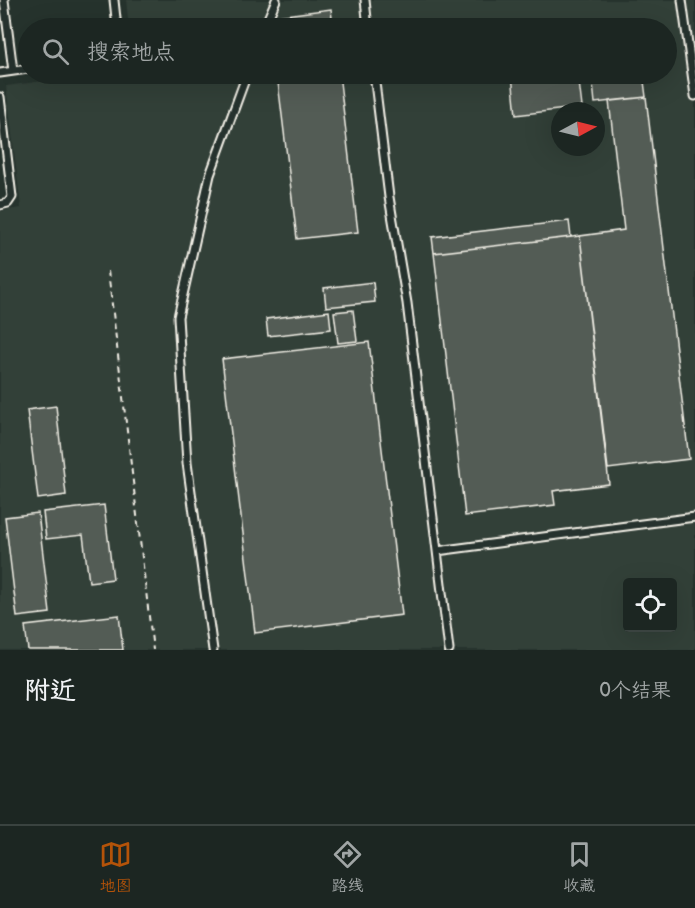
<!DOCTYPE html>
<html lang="zh">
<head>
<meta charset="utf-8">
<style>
	:root { --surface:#1c2622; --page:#252e2a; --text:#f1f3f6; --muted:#a0a5a5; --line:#3a4340; --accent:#b45309 }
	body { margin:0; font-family:"Balsamiq Sans","LXGW WenKai TC",sans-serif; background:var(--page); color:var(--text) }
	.controls { position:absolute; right:18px; bottom:18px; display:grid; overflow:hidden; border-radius:6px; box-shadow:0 6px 24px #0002 }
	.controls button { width:54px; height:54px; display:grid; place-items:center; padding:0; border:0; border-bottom:2px solid var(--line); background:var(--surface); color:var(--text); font:30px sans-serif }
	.compass { position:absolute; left:551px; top:102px; width:54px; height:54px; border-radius:50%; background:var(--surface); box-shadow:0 6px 24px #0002; rotate:83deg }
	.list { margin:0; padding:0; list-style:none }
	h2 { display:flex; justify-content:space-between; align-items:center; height:78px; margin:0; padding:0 24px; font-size:26px }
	h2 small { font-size:20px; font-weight:400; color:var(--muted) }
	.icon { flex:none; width:33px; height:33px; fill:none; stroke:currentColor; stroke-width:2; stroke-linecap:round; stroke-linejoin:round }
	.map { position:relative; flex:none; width:695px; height:650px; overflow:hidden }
	.search { position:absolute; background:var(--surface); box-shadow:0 6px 24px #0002; left:18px; right:18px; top:18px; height:66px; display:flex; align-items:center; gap:15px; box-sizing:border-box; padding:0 21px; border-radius:33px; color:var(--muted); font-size:22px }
	.sheet { height:174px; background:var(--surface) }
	nav { display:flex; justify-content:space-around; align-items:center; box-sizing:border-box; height:84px; border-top:2px solid var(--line); background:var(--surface); font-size:16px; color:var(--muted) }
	nav a { display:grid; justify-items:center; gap:3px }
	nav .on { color:var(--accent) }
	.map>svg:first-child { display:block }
</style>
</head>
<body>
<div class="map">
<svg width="695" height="650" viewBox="0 0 695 650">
	<rect width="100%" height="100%" fill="#26332d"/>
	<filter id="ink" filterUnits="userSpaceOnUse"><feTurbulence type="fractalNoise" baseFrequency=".0167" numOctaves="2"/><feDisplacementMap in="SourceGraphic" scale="12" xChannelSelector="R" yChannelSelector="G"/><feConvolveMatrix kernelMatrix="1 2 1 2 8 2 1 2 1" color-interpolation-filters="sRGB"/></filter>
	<g filter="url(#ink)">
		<path fill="#333f39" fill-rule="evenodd" d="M126,0h569v650h-695v-439l21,-3 -15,-122 90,-12h570v-46h-537zM560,111h36v36h-36zM628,582h44v46h-44z"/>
		<path fill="#525c55" stroke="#f4f1e8" stroke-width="1.5" d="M331,9l2,19h-61l-2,-11z
			M277,74h62l19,158 -61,7z
			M528,74h50l4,33 -66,8 -4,-40z
			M592,74h51l3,23 -51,6z
			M646,97l43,362 -81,10 -28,-233 44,-6 -15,-129z
			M569,221l2,16 -137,16 -2,-16z
			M580,236l29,248 -56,7 2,14 -90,11 -31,-263z
			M373,282l2,20 -49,5 -2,-19z
			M353,310l4,31 -19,2 -4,-31z
			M329,311l2,18 -63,7 -2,-17z
			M369,342l33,273 -147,18 -33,-274z
			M56,406l10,89 -28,4 -11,-89z
			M104,505l9,74 -24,3 -6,-47 -37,4 -3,-27z
			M38,513l12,100 -33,4 -12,-100z
			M119,615l4,35h-95l-3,-24z"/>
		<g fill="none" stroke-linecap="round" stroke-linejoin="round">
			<g stroke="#f4f1e8" stroke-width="11">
				<path id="lane" d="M4,0l9,71
					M114,0l3,28
					M365,0l3,28
					M682,0l13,96
					M264,28l12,-28
					M0,73l28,-4
					M374,74l15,123 18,106 42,347
					M0,97l12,100 -4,6 -8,2
					M437,551l258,-34
					M213,650l-26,-187 -9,-146 32,-142 37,-101"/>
			</g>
			<path stroke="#f4f1e8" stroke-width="2" stroke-dasharray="6 4.5" stroke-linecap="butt" d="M108,271l45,379"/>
			<use href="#lane" stroke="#26332d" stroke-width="7"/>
		</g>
	</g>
</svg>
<div class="controls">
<button><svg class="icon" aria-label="locate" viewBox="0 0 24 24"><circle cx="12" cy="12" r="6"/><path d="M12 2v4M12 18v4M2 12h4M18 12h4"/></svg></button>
</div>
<svg class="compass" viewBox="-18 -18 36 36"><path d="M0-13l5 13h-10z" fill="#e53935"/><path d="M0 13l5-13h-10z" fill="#a0a5a5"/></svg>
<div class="search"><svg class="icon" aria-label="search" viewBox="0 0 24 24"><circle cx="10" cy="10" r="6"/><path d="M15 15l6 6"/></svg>搜索地点</div>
</div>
<section class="sheet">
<h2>附近<small>0个结果</small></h2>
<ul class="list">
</ul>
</section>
<nav>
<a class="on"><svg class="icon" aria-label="map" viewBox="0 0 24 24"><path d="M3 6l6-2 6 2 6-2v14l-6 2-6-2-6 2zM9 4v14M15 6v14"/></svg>地图</a>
<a><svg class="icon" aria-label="directions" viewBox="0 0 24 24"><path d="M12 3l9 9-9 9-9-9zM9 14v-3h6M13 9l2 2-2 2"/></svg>路线</a>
<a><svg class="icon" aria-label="saved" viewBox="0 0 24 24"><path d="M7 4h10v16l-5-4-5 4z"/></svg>收藏</a>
</nav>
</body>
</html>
